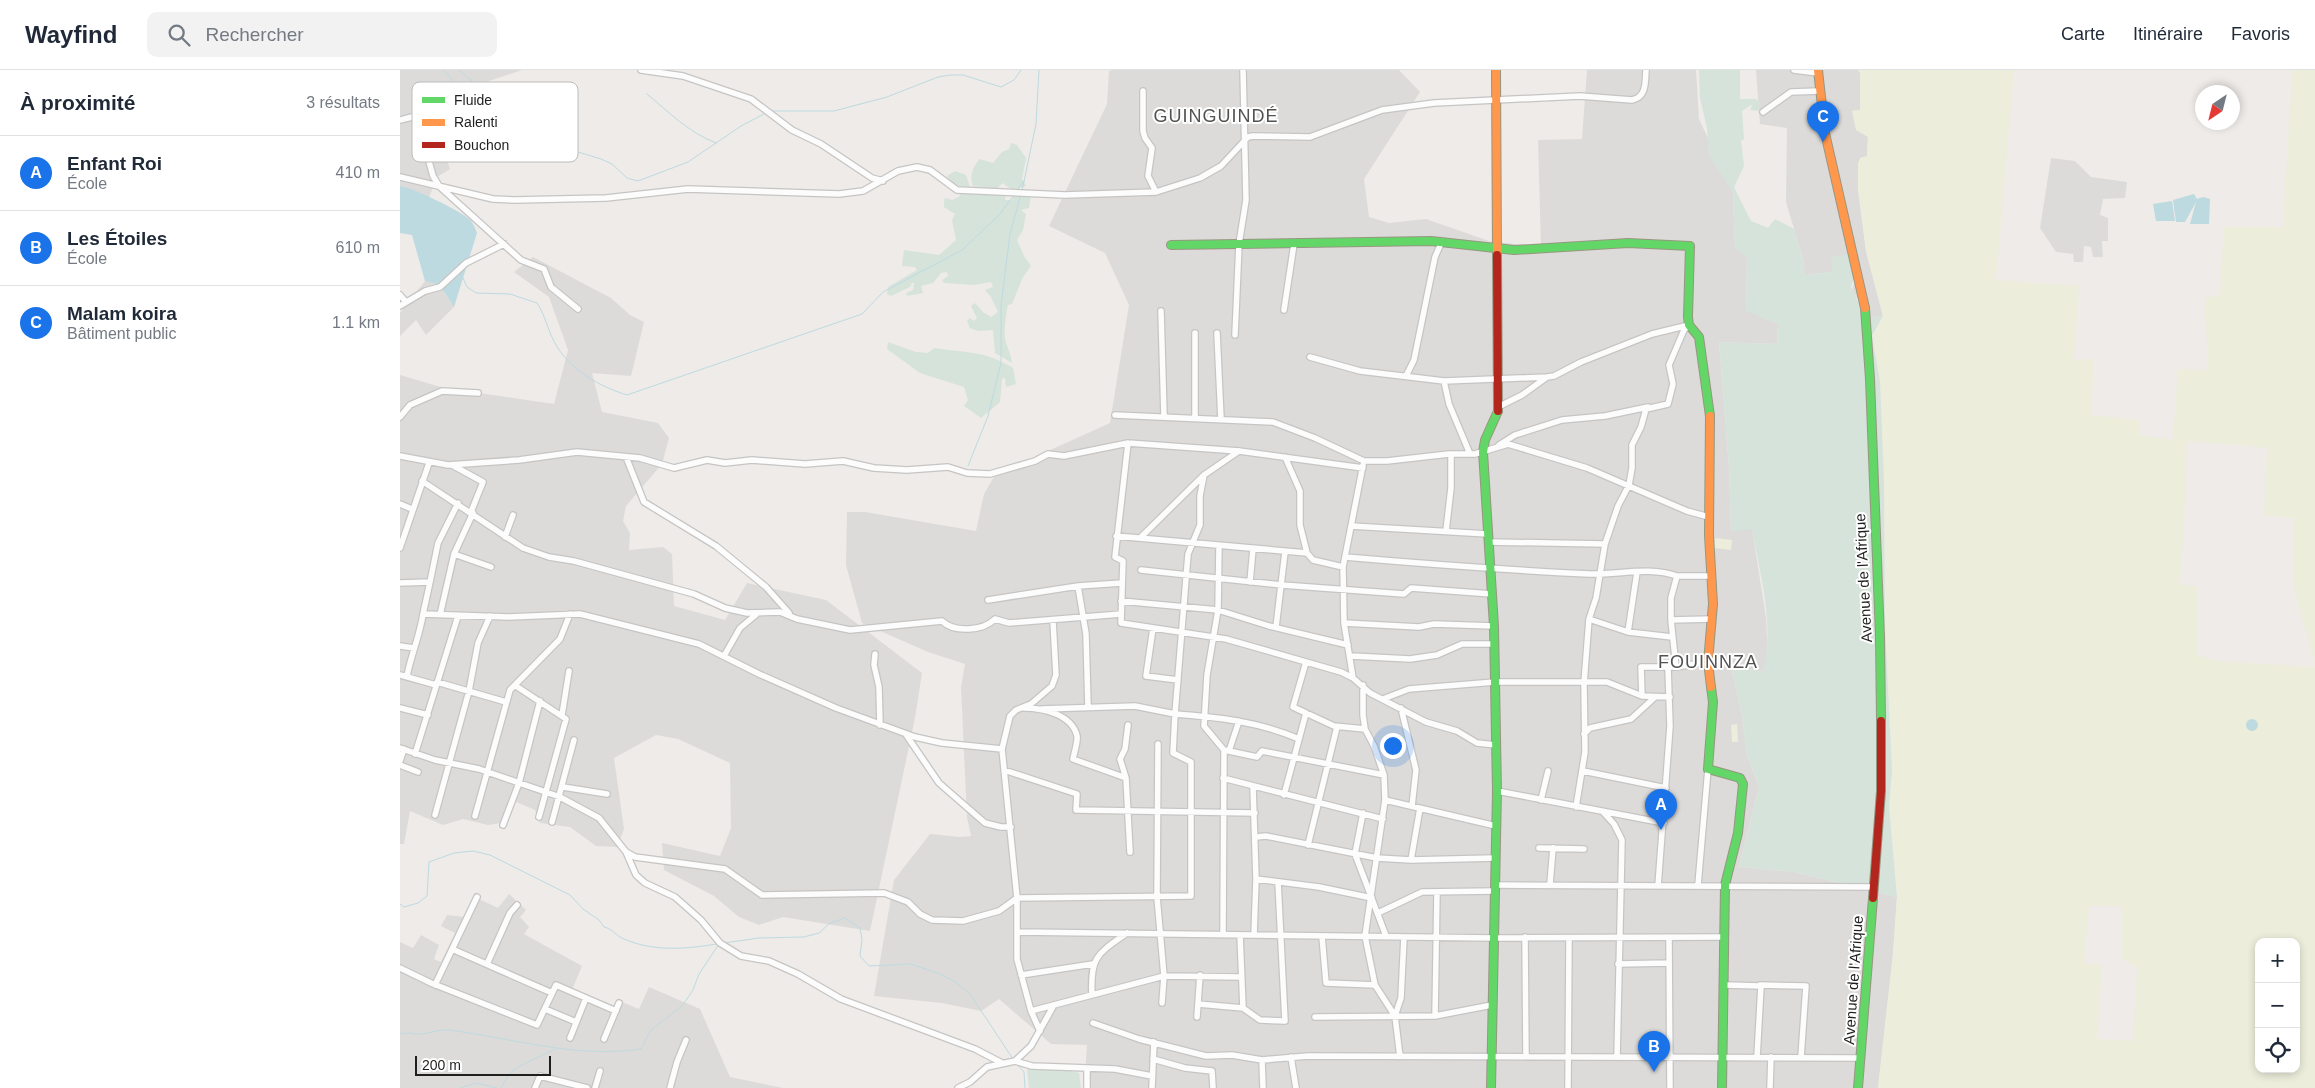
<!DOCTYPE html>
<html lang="fr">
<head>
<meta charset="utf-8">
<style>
	:root { --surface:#fff; --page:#f2f2f3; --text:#1f2937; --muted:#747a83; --line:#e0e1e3; --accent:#1a73e8 }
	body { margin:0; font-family:Helvetica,sans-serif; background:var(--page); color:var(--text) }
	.controls { position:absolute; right:15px; bottom:15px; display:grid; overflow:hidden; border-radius:10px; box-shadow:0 2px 8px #0003 }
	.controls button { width:45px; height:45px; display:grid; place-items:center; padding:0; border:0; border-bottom:1px solid var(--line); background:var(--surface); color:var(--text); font:25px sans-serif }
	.compass { position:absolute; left:1795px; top:15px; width:45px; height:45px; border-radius:50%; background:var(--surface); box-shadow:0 2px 8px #0003; rotate:215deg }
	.scale { position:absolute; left:15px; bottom:12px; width:136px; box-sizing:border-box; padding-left:5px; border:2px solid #1f1f1f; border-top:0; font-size:14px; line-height:18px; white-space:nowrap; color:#1f1f1f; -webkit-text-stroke:4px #fff; paint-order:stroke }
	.you { position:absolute; left:992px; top:675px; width:18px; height:18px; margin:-12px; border:4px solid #fff; border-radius:50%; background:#1a73e8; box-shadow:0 0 0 8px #1a73e833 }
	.badge { display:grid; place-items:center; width:32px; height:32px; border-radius:50%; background:var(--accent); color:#fff; font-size:16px; font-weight:700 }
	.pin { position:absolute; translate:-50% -41px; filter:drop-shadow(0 1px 2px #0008) }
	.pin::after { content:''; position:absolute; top:26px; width:18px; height:15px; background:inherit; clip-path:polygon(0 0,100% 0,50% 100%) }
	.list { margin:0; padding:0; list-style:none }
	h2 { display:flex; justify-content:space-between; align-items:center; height:65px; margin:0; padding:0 20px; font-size:21px }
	h2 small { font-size:16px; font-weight:400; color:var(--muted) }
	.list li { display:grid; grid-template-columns:32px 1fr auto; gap:15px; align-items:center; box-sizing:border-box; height:75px; padding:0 20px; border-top:1px solid var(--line) }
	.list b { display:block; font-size:19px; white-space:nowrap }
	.list p { margin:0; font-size:16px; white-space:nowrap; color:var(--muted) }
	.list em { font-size:16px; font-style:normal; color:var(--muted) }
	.icon { flex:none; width:28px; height:28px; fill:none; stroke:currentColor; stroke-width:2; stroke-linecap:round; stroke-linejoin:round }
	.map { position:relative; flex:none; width:1915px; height:1018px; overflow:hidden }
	header { display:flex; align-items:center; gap:30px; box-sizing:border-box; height:70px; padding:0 25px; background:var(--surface); border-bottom:1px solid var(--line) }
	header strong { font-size:24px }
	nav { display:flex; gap:28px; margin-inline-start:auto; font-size:18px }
	.search { width:350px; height:45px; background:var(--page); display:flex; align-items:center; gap:12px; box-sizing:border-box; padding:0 18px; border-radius:10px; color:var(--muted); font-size:19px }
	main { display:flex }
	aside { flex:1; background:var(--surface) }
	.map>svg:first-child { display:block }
</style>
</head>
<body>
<header>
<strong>Wayfind</strong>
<div class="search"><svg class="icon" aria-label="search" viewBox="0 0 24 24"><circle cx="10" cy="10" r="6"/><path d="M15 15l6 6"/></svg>Rechercher</div>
<nav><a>Carte</a><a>Itinéraire</a><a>Favoris</a></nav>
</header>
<main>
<aside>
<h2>À proximité<small>3 résultats</small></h2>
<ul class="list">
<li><span class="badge">A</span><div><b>Enfant Roi</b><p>École</p></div><em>410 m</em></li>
<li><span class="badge">B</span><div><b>Les Étoiles</b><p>École</p></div><em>610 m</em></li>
<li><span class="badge">C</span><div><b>Malam koira</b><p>Bâtiment public</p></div><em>1.1 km</em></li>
</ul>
</aside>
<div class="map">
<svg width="1915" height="1018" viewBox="0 0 1915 1018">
	<rect width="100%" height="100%" fill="#eeebe8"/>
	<path fill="#dddbd9" d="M0,0h122l-96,32 24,67 -13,8 -15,38 -22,-4z
		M713,0h286l21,22 -56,87 5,38 20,6 37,-4 63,22 52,6 -3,-107 44,-1 5,-69h109l3,49 34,73 2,57 12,6 -1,55 32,14 -1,20 -58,-2 10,126 2,62 21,-2 14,90 2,36 -5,18 -32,-6 11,50 5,39 12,32 -20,80 56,5 102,25 -4,57 -15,134h-794l3,-43 -36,-1 -52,-45 -18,12 -39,-8 -68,-7 20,-116 36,-46 30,3 11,-1 -4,-19 -6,-130 4,-23 -37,-12 -66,-29 -16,-58 1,-53h18l111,19 8,-37 11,-19 115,-52 19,-118 -24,-52 -56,-27 58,-122 2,-33z
		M1356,0h102l2,3v37l-8,1 16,26 -1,19 -9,8v25l8,62 17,65 -17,3 -6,-17 -8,-11 7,-28 -27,9 -27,3 -2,-16 -17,-57 1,-74 -27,-4z
		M1651,88l24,3 16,16 36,5 -2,16 -22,1 -3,16 8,3v23h-6l1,16h-10l-2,-10 -7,-1 -1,16h-9l-1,-8 -17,-2 -16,-24z
		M133,187l78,41 19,17 14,7 -13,54 -39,-3 10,39 56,11 11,15 -7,26 -36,42 -3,15 7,12 -1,17 34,-3 9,7 2,52 51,14 22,-37 79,17 96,73 -7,45 -45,213 -87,-14 -24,8 -20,-8 -25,-21 -50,-26 -2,-27 58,13 11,-28 -1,-65 -52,-24 -22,-4 -42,23 10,71 -7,18 -21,-1 -26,-19 -30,-4 -5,-13 -21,-9 -7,21 -19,3 -25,-6 -20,6 -33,-14 -6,33h-4v-469l44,13 110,16 14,-54 -19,-53 -35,-25z
		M25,211l8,1 8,6 13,19 -28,28 -10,-15 -16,16v-23z
		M109,824l17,16 -6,7 9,10 -5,7 58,32 -10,24 42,17 3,-7 22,9 10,-22 51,22 30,68 53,11h-383v-146l13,6 8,-13 18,10 -5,14 7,3 14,-29 -14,-7 6,-11 18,2 10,-20 23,11z"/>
	<path fill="#ededdc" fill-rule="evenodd" d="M1458,0h156l-18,210 83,6 -5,74 20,-1 -3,56 48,5v15l34,5 5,-71 30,1 -3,-72 15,-3 4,-68h59l9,-157h23v596l-21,-77v-71l-30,-3 3,-67 -80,-7 -2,68 -5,75 17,2 1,69 20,6 97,6v421h-437l15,-134 4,-57 -8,-91 3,-36 -7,-142 -1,-145 -4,-102 -8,-45 11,-20 -17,-65 -8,-62v-25l2,-6 7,-2 1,-19 -12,-7 -4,-19 8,-1v-37zM1689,836h33v52l15,10 -4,73 -36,-2 5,-74 -18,-2zM1859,872h37v127h-37z
		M1315,468l17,2 -1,10 -17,-2z
		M1337,654l1,18h-6l-1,-17z"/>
	<path fill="#d6e3db" d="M1299,0h41v29h16l5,5 -3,7 -8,-1 2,-4 -1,-1 -9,6 2,28 -3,2 3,25 -10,21 17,34 17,7 7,-9 19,10 9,30 2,16 27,-3 -1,-15 18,-3 10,9 -8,24 15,31 17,-2 -11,20 8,45 4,102 1,145 7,142 -3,36 8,91 -102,-25 -56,-5 20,-80 -12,-32 -5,-39 -11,-50 32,6c12,-46 -3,-98 -11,-143l-21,2 -2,-63 -10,-126 58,2 1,-20 -32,-13 1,-55 -12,-7 -2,-57 -24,-36 -2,-28 -7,-30z
		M611,73l6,2 9,13 -4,21 4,7c-10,3 -15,5 -23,-3l-7,6 -23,-3c-4,-10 0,-20 7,-27l13,4 9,-11 7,-3z
		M555,101l11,4 4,12 -17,-2 -6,-9z
		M560,122l46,2 -1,6h7l1,-6 18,2 -2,12 -8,2 5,4 -3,16 -6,10 7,16 7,10 -8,11 -11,27 -4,1c-2,10 -4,24 -3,34 2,8 6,15 7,24l-17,-10 -2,-23 -15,1 -8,-3 -3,-7 3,-3 4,3 3,-3 -6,-12 4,-3 8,9 8,5 7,-5 -7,-15 -6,-7 8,-3 -2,-5 -17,3 -30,-2 -2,-3 6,-4 -1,-4 -6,1 -8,10 -12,3 2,7 -16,3 -1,-3 7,-3 1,-7h-2l-2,4 -19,9 -4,-2 1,-7 29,-17 -2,-3 -13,-1 2,-16 35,5 17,-15 -4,-20 3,-6 -11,-7v-6l1,-3 7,2 8,-4z
		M488,272l28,10 12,1 6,-5c32,5 50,2 79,20l3,16 -10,3 -1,-9 -3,1 -2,23 -19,16 -17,-12 4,-6 -4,-13 -44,-14 -33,-24z
		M650,997l29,6 2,15h-52l-2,-20z"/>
	<path fill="#bddae0" d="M0,116c12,1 60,25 69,33 4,3 6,9 8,14l-23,74c-8,-12 -13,-24 -29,-26l-13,-46 -12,-2z
		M1794,124l3,5 6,-2 7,2 -1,25h-19l6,-22 -11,20h-9l-3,-22z
		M1772,131l3,20h-19l-3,-17z
		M1846 655a6 6 0 1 1 12 0a6 6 0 1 1-12 0Z"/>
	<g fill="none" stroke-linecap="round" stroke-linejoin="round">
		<path stroke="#bddae0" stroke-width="1" d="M44,0l18,22 23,20 1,11 13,13 40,4 62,19 11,5 15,14 11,3 50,-19 53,-36 25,-13
			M59,0l13,11v19
			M247,24c23,19 41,38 69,49
			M372,41h62l53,-14 51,-20 13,-2h12l38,12 13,-7 7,-10
			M618,119l6,-8
			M622,121l14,-67 3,-54
			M63,208l4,9 9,6 34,1 27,9c7,11 9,20 14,32 13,31 44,50 76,60l235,-81 21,-22 79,-42 37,-35 15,-20
			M568,396l20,-50 13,-53v-57l9,-72 11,-40
			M0,834l4,3 14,-4 9,-7 2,-34 25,-9 19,-2 17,4 80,40 13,14 16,11 5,7c9,2 12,9 20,12 30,13 62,10 93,5
			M324,873l35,-5 45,-1 15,-4 11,-10 15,-5 15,10 2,11 -2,17 9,10 42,-2 29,10 14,7 16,13 43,65
			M0,964c7,-2 12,0 19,0 10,0 20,-5 30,-4 63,8 128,29 192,19l10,-19 31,-24 11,-16 6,-16 20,-30
			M617,994l7,8 1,16
			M60,1018l16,-5 21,5
			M101,1018l8,-14 9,-7 37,-18"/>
		<g stroke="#c6c5c4" stroke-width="8">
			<path id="street" d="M241,0l42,6 68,23 41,31 29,14 51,34 11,3
				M1394,0l24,3
				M743,21v40l2,7 7,10 -4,28 8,16
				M1363,42l28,-20 29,-1
				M0,50l12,-3 5,1 16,58 6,10 82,74 23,9 7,18 27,22
				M0,107l93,22 21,1 92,-2 82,-9 151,5 24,-3 35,-20 19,-4 13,3 27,20 108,5 91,-3 44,-14 21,-12 27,-29 5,-1 57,1 72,-27 52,-7 146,-7 52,4c15,-3 13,-18 14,-30
				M0,225l6,7
				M0,236l25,-15 15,-4 26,-24 38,-19
				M884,240l10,-66
				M761,241l3,105
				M795,263v84
				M817,263l4,86
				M835,265l4,-91 7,-44 -3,-130
				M910,287l50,14 84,10 103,-4
				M1006,306l8,-16 21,-103 7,-16
				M1044,311l5,23 21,50
				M1098,337l24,-12 25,-18 7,-1 27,-14 71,-28 37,-9
				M715,345l158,7 42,16 49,23h23l62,-7h26l33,-10 79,24 100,43 22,6
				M0,347l10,-12 32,-14 36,2
				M728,373l-13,114 8,4 -2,62 105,16 115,33 12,6 17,15 56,29 31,9 20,12 19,2
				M1099,375l16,-10 47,-15 43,-4 43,-9
				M0,386l48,9 71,-5 58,-8 63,6 34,10 33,-8 18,3 27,-3 53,4 38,-3 31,7 33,2 41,-3 19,6 23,1 45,-13 13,-7 16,2 64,-13 111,8 124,17
				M226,387l18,45 72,44 50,41 23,26
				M885,387l15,34v34l7,28 6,7 30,7
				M52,395l31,17 -12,30
				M804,405l-4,21v29l-12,29 -13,160c43,3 85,8 124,25
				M22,411l101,67 26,9 25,4 120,33 31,14 22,5 33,-1 17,7 53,11 92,-9c12,12 41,10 53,-2l14,4 112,-9
				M0,434l12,5
				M951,456l137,8
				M1046,461l5,-43v-34
				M716,466l191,17
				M105,467l8,-22
				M740,468l64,-63 35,-24
				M1088,472l117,2
				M819,476l-1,64 -11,65 -3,51 20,24 -1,184
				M0,478l29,-85
				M54,484l37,13
				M945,487c81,7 163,13 244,17 29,1 60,-8 88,2l-6,22v22l41,-1
				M741,500l141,15 122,9 7,-6 81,6
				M1277,506h34
				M30,512l8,-39 20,-40
				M850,512l3,-33
				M0,513l30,-1 -7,32
				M678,516l8,48 2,73
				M588,530l90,-14 44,-3
				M721,531l97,9 51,16 79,19
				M40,545l14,-61 19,-41
				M1189,549l39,13 44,5
				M1271,550l5,47
				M944,553l75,4 15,-3 60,2
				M876,557l9,-75
				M753,558l-7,48 32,4
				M1228,562l9,-60
				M0,576l14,2
				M475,584l-1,11 5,22 1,38
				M324,586l16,-28 18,-15
				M951,586l59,3 27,-4 25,-11h32
				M906,592l-13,45 41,19 31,3
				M0,605l36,10
				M7,606c4,-21 13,-41 16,-62l86,3 71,-3 119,30 60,30 77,34 79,29 27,6 60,6
				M953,608l-9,-55 -1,-56 20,-102
				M37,612l69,20
				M963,615v30l2,14 9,17 10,29 1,25 -20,136 10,49 20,31 5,41
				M116,616l50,33 -27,98
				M1242,626l-1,-29h35l32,-5
				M983,629l26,-10 86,-7h112l35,14 28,1
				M0,638l28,7
				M624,638c18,0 48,6 53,28 1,6 -3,17 -4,23l53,19
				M1001,638l15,62 -4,36
				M642,639l93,-3 40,8 -2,39 18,9v134l-174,2 -15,-149 8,-33 6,-6 15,-6 21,-18 4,-11 -3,-54
				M162,645l7,-44
				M728,655l-3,24 -5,10 6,19 4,74
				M1184,664l6,-6 41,-9 23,-21
				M507,666l32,47 46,40 16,4h10
				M758,674l-1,153 7,79 -2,27
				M0,678l35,12 44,9 81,28 39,21 27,34 9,5 90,12 37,26 122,-2 24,9 12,12 12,6 31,1 36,-10 18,-13
				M824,680l33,7 5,-6 122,24
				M829,681l10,-30
				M15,684l43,-138
				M0,691l4,-12
				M0,695l18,7
				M604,700l73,24 -1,16 179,3
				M1183,701l83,17
				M823,708l160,41
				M163,717l44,7
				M853,717l3,92 -2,56
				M1097,721l167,32
				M884,725l22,-82
				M985,730l111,26
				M1141,730l7,-29
				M1176,737l9,-55 -1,-69 5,-64 7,-21 9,-54 13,-38 11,-21 3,-17v-23l9,-18 5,-18 22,-5 5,-20 -4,-19 15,-35 5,-5
				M1203,742l11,12 8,16 -5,217
				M963,743l-8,41 31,82
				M35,745l34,-124 9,-48 12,-27
				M75,746l35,-126 50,-51 10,-25
				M152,752l22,-82
				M103,755l16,-42 21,-82
				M856,767l10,-1 111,22 34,2 84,-2
				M908,775l29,-118
				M1139,778l45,1
				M226,782l10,23 9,8 30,14 26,23 19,23 21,13 28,5 29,13 43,25 134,50 27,14
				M1011,790l9,-52
				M856,809l63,8 53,11
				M1150,814l3,-36
				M1095,815l380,2
				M1298,815l10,-116
				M1258,816l12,-160 -2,-58
				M617,828v61l14,52 9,20
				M978,843l44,-21 73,-1
				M618,862l476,6 230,-1
				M840,865l3,73 17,12 25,1 -7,-139
				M922,866l4,47 49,2
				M1125,867l1,120
				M1269,867l1,151
				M52,879l100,44
				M87,894l23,-51 7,-8
				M1218,894l51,-1
				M0,898l31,15 106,42 19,-40 60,26
				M621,905l72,-11
				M35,915l42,-88
				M1325,915l36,1 -4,71
				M1360,915l46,1 -5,71
				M692,925c-2,-38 5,-41 35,-62
				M798,934l45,4
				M145,939l31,13
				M631,941l133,-35 77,1
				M995,946l6,-18 3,-61
				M1035,946l2,-124
				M797,947l3,-42
				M915,947l120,-1 57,-11
				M693,953l46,16 67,17 26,-1 30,5 46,-4 553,2
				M170,968l16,-40
				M204,969l15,-36
				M891,987l5,31
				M753,989l32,9 27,3 1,17
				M862,990l1,28
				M615,991l16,-15 23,-41
				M687,998v20
				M135,1018l5,-12 47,12
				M195,1018l5,-17
				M270,1018l7,-26 9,-22
				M558,1018l12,-6 17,-15 28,-6 17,5 83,3 37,7
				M752,1018l2,-46
				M1168,1018l1,-150
				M1370,1018l1,-31"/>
		</g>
		<g stroke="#979780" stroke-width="10">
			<path id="fast" d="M771,175l260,-4 83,9 114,-7 62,3 -2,71 1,8 10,12 11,79
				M1465,238l5,71 10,258 1,84
				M1311,617l2,15 -5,67 32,9 3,6 -5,49 -13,52 -3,203
				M1091,1018l6,-297 -3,-165 -11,-174 2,-12 13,-29
				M1458,1018l15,-190"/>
		</g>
		<g stroke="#979780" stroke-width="10">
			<path id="slow" d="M1096,0l1,185
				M1418,0l7,63 40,175
				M1310,346l-1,119 4,69 -5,58 3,25"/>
		</g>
		<g stroke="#979780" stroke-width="10">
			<path id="jam" d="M1097,185l1,156
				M1473,828l8,-107v-70"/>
		</g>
		<use href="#street" stroke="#fcfcfc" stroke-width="5.5"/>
		<use href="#fast" stroke="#63d668" stroke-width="8"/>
		<use href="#slow" stroke="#ff974d" stroke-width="8"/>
		<use href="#jam" stroke="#b3261e" stroke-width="8"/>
	</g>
	<g text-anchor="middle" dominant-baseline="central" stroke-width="4" stroke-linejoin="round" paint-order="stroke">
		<g font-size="15" fill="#1f1f1f" stroke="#fff">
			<text transform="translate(1463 508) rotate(-93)">Avenue de l'Afrique</text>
			<text transform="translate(1453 910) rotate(-86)">Avenue de l'Afrique</text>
		</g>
		<g font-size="18" letter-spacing="1" fill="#525252" stroke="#fff">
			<text x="816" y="46">GUINGUINDÉ</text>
			<text x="1308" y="592">FOUINNZA</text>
		</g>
	</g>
	<rect x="12" y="12" width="166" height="80" rx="8" fill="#fff" stroke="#bcbcbc" stroke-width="1"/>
	<rect x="22" y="27" width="23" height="6" fill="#63d668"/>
	<rect x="22" y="49" width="23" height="7" fill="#ff974d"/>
	<rect x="22" y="72" width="23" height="6" fill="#b3261e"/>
	<g font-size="14" fill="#1f1f1f">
		<text x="54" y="35">Fluide</text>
		<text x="54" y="57">Ralenti</text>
		<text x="54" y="80">Bouchon</text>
	</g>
</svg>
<div class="controls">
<button>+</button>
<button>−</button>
<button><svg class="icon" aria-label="locate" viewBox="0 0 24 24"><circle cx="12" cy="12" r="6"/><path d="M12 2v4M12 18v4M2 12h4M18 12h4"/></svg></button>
</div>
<svg class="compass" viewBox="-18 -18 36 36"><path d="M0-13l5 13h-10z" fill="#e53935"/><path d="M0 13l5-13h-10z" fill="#747a83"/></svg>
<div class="scale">200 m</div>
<div class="you"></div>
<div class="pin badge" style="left:1261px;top:760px">A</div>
<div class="pin badge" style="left:1254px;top:1002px">B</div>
<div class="pin badge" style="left:1423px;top:72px">C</div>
</div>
</main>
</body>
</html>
